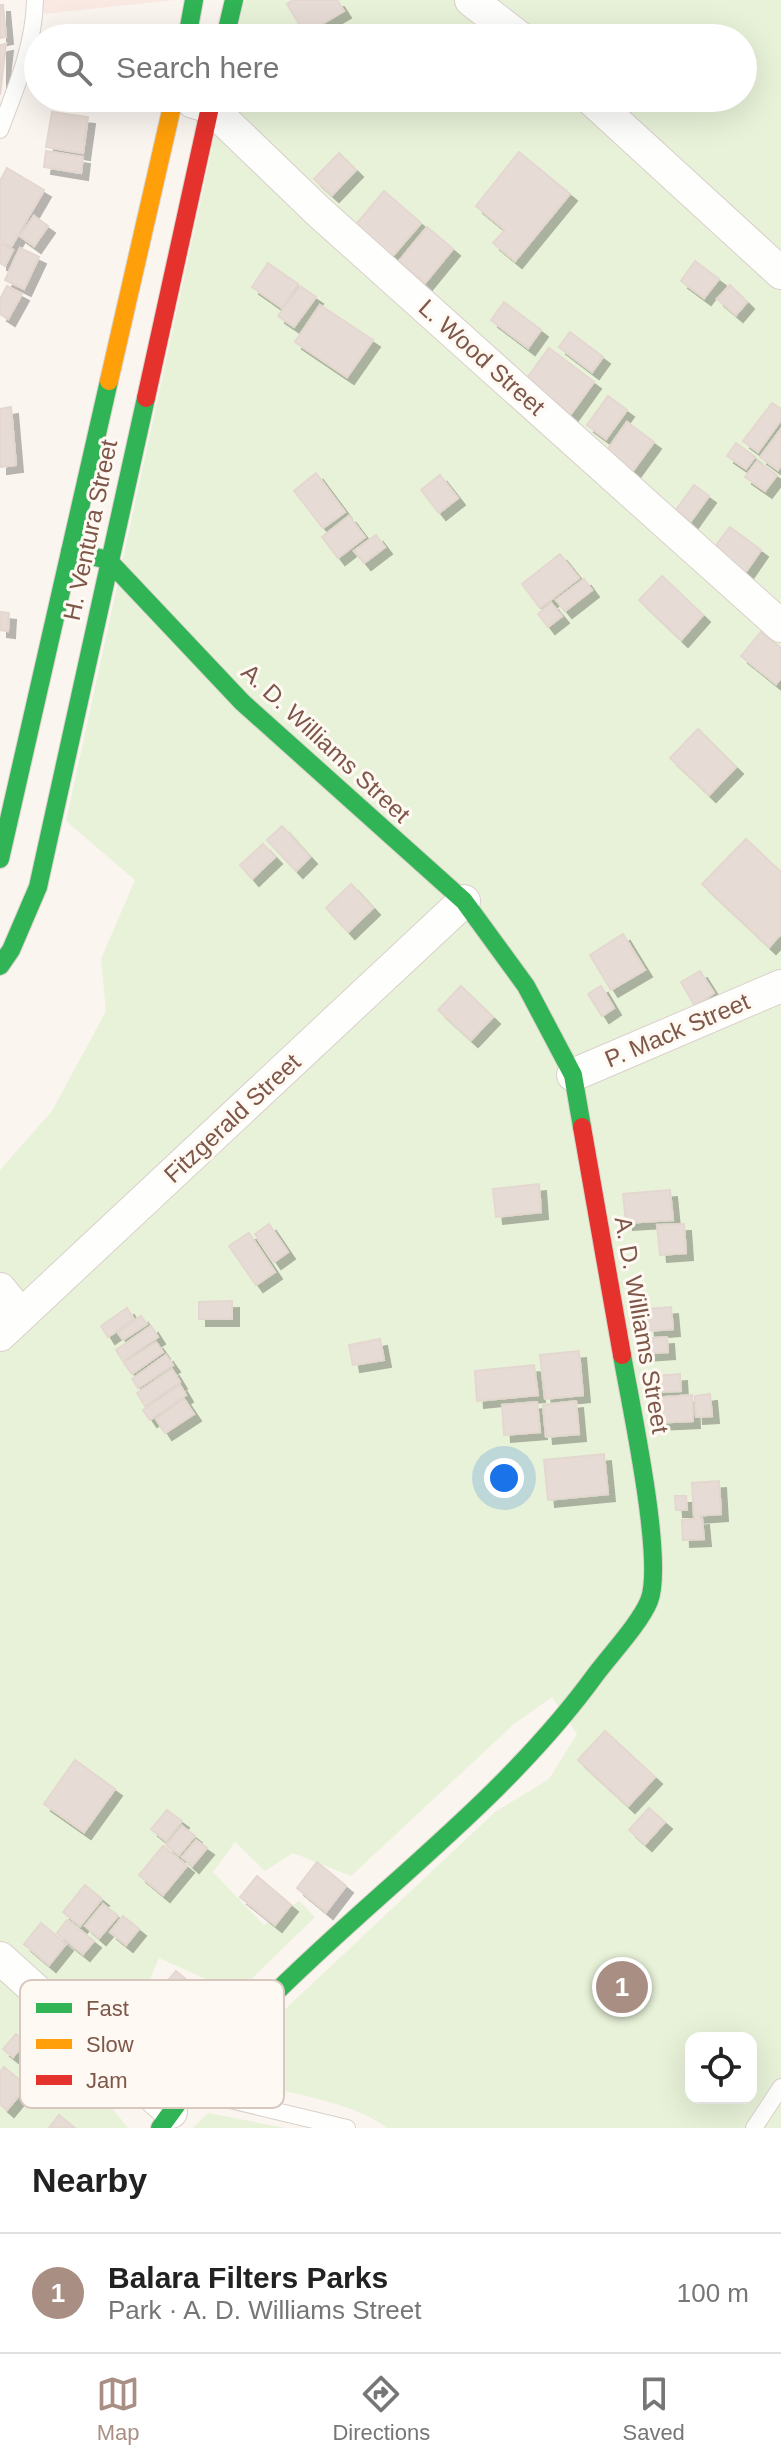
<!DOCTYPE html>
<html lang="en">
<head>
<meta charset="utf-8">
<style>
	:root { --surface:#fff; --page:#f6f6f6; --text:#222; --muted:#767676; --line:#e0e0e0; --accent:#a98e83 }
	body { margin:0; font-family:Helvetica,sans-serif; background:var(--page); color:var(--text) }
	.controls { position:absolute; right:24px; bottom:24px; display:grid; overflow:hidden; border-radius:16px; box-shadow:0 8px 32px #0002 }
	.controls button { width:72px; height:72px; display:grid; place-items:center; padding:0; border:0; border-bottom:2px solid var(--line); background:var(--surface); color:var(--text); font:40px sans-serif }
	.you { position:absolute; left:504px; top:1478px; width:28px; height:28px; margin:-20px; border:6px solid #fff; border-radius:50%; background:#1a73e8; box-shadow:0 0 0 12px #1a73e833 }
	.badge { display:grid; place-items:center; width:52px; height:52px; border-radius:50%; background:var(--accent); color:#fff; font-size:26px; font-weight:700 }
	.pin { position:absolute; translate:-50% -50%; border:4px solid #fff; box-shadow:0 2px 8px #0006 }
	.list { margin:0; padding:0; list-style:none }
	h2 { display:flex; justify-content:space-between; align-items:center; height:104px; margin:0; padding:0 32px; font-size:34px }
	h2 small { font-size:26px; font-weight:400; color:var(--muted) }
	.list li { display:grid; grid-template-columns:52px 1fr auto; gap:24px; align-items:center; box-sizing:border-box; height:120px; padding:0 32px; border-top:2px solid var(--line) }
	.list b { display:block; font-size:30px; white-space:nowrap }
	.list p { margin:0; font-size:26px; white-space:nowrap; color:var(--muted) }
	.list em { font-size:26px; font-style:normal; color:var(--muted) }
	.icon { flex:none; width:44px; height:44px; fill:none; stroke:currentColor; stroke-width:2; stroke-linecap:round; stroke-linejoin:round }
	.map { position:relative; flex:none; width:781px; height:2128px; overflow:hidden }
	.search { position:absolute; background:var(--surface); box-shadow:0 8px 32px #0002; left:24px; right:24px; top:24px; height:88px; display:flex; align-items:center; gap:20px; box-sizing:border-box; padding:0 28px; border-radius:44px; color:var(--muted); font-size:30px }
	.sheet { height:224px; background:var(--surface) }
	nav { display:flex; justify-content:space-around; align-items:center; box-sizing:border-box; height:112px; border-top:2px solid var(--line); background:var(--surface); font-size:22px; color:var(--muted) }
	nav a { display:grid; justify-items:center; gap:4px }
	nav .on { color:var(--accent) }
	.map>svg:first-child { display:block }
</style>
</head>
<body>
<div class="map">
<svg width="781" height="2128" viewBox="0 0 781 2128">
	<defs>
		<filter id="shadow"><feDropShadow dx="7" dy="7" stdDeviation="0" flood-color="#0004"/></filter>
	</defs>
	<rect width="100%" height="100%" fill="#faf5ef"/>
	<path fill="#fae9e3" d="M43,0h132l-131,14z"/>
	<path fill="#e8f2d8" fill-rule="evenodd" d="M245,0h536v2128h-394c-33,-28 -128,-41 -173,-52l281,-264 54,-33 28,-45 -25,-37 -38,27 -163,152 -58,-23 -28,18 -30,-29 -22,30 51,53 35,-24 16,16 -78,76 -78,-35 -16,37 19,18 -8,34 -34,-2 -18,51 26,32h-128v-958l52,-59 54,-100 -5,-52 34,-79 -69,-59 157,-723h520v-60h-508zM691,2038h60v60h-60z
		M208,2113l77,15h-92z"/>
	<path fill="#e7dcd5" stroke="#e4d7d0" stroke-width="2" filter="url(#shadow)" d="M293,0h44l7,11 -39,23 -18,-30z
		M0,5h3l3,32 -6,1z
		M6,44l-6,51v-50z
		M52,112l36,5 -5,36 -37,-6z
		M46,151l37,6 -2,16 -37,-6z
		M519,152l51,42 -55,67 -22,-18 12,-13 -29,-24z
		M339,153l17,17 -24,25 -18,-16z
		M7,168l37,22 -33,57 -11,-7v-59z
		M384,191l37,32 -36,42 -37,-31z
		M34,216l14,10 -14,20 -14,-10z
		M427,227l26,22 -28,34 -26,-22z
		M0,243l13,7 -8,16 -5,-3z
		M20,248l19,9 -15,32 -19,-9z
		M695,261l24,18 -15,19 -23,-17z
		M268,263l30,21 -16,24 -30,-21z
		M730,285l17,17 -11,13 -19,-16z
		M7,286l15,8 -14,25 -8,-5v-15z
		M300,286l16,11 -22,30 -16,-11z
		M504,302l37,28 -13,18 -37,-28z
		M320,305l53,35 -26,37 -52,-35z
		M570,332l33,25 -11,15 -33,-25z
		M549,348l45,34 -29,40 -46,-33z
		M608,396l19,14 -21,29 -19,-14z
		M772,403l9,6v11l-23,32 -15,-11z
		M11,407l5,58 -16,2v-58z
		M627,422l27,20 -22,30 -27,-19z
		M781,429v36l-3,5 -18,-13z
		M736,443l19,14 -9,12 -19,-13z
		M757,461l20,14 -12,16 -20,-14z
		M316,473l29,39 -22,16 -29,-37z
		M440,475l18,23 -19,15 -18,-23z
		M694,485l15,11 -18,25 -15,-11z
		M349,516l16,21 -27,21 -16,-21z
		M730,527l31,23 -16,23 -32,-24z
		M376,535l9,12 -21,16 -10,-12z
		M560,554l19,24 -39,30 -18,-24z
		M662,576l41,39 -22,25 -42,-40z
		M584,579l8,11 -27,21 -9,-11z
		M551,603l11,13 -14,11 -10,-13z
		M0,612l9,1 -1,18 -8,-1z
		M761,632l20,16v30l-5,6 -35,-28z
		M698,729l38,38 -27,28 -39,-37z
		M282,826l28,31 -14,14 -29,-31z
		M746,839l35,33v62l-12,13 -67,-63z
		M263,844l12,13 -23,22 -12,-14z
		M351,884l22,24 -25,24 -22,-24z
		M623,934l22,36 -34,20 -21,-35z
		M700,971l14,22 -19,13 -14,-24z
		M461,986l32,31 -22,23 -33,-30z
		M601,986l13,22 -12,8 -14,-22z
		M539,1184l2,28 -45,5 -3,-28z
		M670,1190l3,30 -47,3 -3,-29z
		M269,1224l19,28 -14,10 -19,-28z
		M684,1224l2,29 -26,2 -3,-30z
		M249,1233l26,39 -19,13 -27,-39z
		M232,1301v18h-33v-17z
		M671,1307l2,22 -25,2 -2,-22z
		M127,1308l7,11 -26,18 -7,-11z
		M141,1316l6,8 -24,16 -5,-7z
		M151,1326l7,11 -35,24 -7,-11z
		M667,1337l1,15 -27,2 -1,-15z
		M380,1339l4,21 -31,5 -4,-20z
		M156,1342l7,10 -31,22 -8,-11z
		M579,1351l4,44 -38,4 -5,-44z
		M166,1355l7,10 -35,23 -6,-9z
		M534,1365l4,30 -61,6 -2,-30z
		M172,1369l8,13 -35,24 -8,-13z
		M680,1374l1,17 -25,1 -1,-16z
		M180,1385l6,10 -36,25 -7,-10z
		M710,1394l2,22 -16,1 -1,-21z
		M692,1395l1,26 -40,2 -1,-25z
		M184,1399l10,15 -29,19 -9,-14z
		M576,1401l3,33 -33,3 -3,-32z
		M537,1402l3,30 -36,3 -2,-30z
		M604,1454l4,40 -60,6 -4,-40z
		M719,1481l2,33 -27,2 -2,-33z
		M675,1496h11l1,14h-11z
		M702,1518l2,21 -21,1 -1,-20z
		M605,1731l50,46 -27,29 -50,-46z
		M75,1760l40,29 -31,43 -40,-28z
		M649,1808l16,14 -20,22 -16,-14z
		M167,1810l15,11 -16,20 -15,-12z
		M182,1826l13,10 -16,19 -13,-10z
		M196,1840l11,8 -15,18 -10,-9z
		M163,1846l24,20 -24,29 -24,-20z
		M317,1862l29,24 -20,26 -29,-24z
		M257,1876l34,29 -16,20 -35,-28z
		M85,1885l17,14 -22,27 -17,-14z
		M103,1904l15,12 -19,22 -14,-12z
		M123,1916l16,13 -13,16 -16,-13z
		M67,1920l27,21 -11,13 -26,-21z
		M41,1923l25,21 -17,21 -25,-21z
		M176,1971l29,24 -17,21 -30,-24z
		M16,2034l9,8 -12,15 -10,-8z
		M4,2067l23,19 -20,24 -7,-6v-32z
		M59,2115l16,13h-26z"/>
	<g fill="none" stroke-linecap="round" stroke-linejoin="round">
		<g stroke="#dad0cb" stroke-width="18">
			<path id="lane" d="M0,130c16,-42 34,-84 35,-130
				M193,2091l154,37
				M754,2128l27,-41"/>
		</g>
		<g stroke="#dad0cb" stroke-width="34">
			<path id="street" d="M471,0l49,38
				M590,98l191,175
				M193,102l17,5 109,105 462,414
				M573,1075l208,-89
				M0,1289l21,26
				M0,1335l464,-434
				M0,1958l171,154"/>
		</g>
		<g stroke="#dbd2cc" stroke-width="20">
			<path id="fast" d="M187,38l7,-38
				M225,38l9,-38
				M70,551l38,9 134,142 222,199 62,85 47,89 9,52
				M0,859l109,-478
				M0,966l11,-16 27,-63 108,-489
				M160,2128c119,-175 312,-283 436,-454 15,-20 44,-51 53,-73 16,-39 -19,-199 -27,-246"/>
		</g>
		<g stroke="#dbd2cc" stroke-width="20">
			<path id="slow" d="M109,381l65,-283"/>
		</g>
		<g stroke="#dbd2cc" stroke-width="20">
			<path id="jam" d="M146,398l66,-300
				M582,1127l40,228"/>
		</g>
		<use href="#lane" stroke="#fefefd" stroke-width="16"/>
		<use href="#street" stroke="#fefefd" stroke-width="32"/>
		<use href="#fast" stroke="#30b455" stroke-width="18"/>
		<use href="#slow" stroke="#ff9f0a" stroke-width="18"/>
		<use href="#jam" stroke="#e5322d" stroke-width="18"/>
	</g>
	<g text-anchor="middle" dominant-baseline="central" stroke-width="6" stroke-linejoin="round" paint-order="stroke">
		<g font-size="24" fill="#7e5749" stroke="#fff9f3">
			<text transform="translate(482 357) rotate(42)">L. Wood Street</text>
			<text transform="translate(90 530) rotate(-78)">H. Ventura Street</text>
			<text transform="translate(326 743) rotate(43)">A. D. Williams Street</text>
			<text transform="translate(677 1030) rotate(-23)">P. Mack Street</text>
			<text transform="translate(232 1118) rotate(-43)">Fitzgerald Street</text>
			<text transform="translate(642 1325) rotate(80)">A. D. Williams Street</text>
		</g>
	</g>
	<rect x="20" y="1980" width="264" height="128" rx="12" fill="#fff9f3" stroke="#d8c8c0" stroke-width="2"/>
	<rect x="36" y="2003" width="36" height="10" fill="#30b455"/>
	<rect x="36" y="2039" width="36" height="10" fill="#ff9f0a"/>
	<rect x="36" y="2075" width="36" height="10" fill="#e5322d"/>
	<g font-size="22" fill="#7e5749">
		<text x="86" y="2016">Fast</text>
		<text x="86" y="2052">Slow</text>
		<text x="86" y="2088">Jam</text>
	</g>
</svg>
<div class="controls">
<button><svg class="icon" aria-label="locate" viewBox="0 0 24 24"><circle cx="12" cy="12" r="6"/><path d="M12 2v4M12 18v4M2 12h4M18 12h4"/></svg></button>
</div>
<div class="you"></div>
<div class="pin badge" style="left:622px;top:1987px">1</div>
<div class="search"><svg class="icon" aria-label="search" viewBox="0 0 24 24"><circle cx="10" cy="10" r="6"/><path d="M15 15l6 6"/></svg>Search here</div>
</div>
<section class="sheet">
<h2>Nearby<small></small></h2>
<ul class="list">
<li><span class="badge">1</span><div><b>Balara Filters Parks</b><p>Park · A. D. Williams Street</p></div><em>100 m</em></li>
</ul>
</section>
<nav>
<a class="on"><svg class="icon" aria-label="map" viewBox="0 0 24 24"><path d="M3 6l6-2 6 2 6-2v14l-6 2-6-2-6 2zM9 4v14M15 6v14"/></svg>Map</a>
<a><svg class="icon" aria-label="directions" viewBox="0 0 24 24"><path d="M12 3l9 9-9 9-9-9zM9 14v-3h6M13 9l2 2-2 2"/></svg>Directions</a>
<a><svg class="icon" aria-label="saved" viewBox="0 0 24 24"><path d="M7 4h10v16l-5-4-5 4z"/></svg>Saved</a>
</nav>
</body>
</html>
